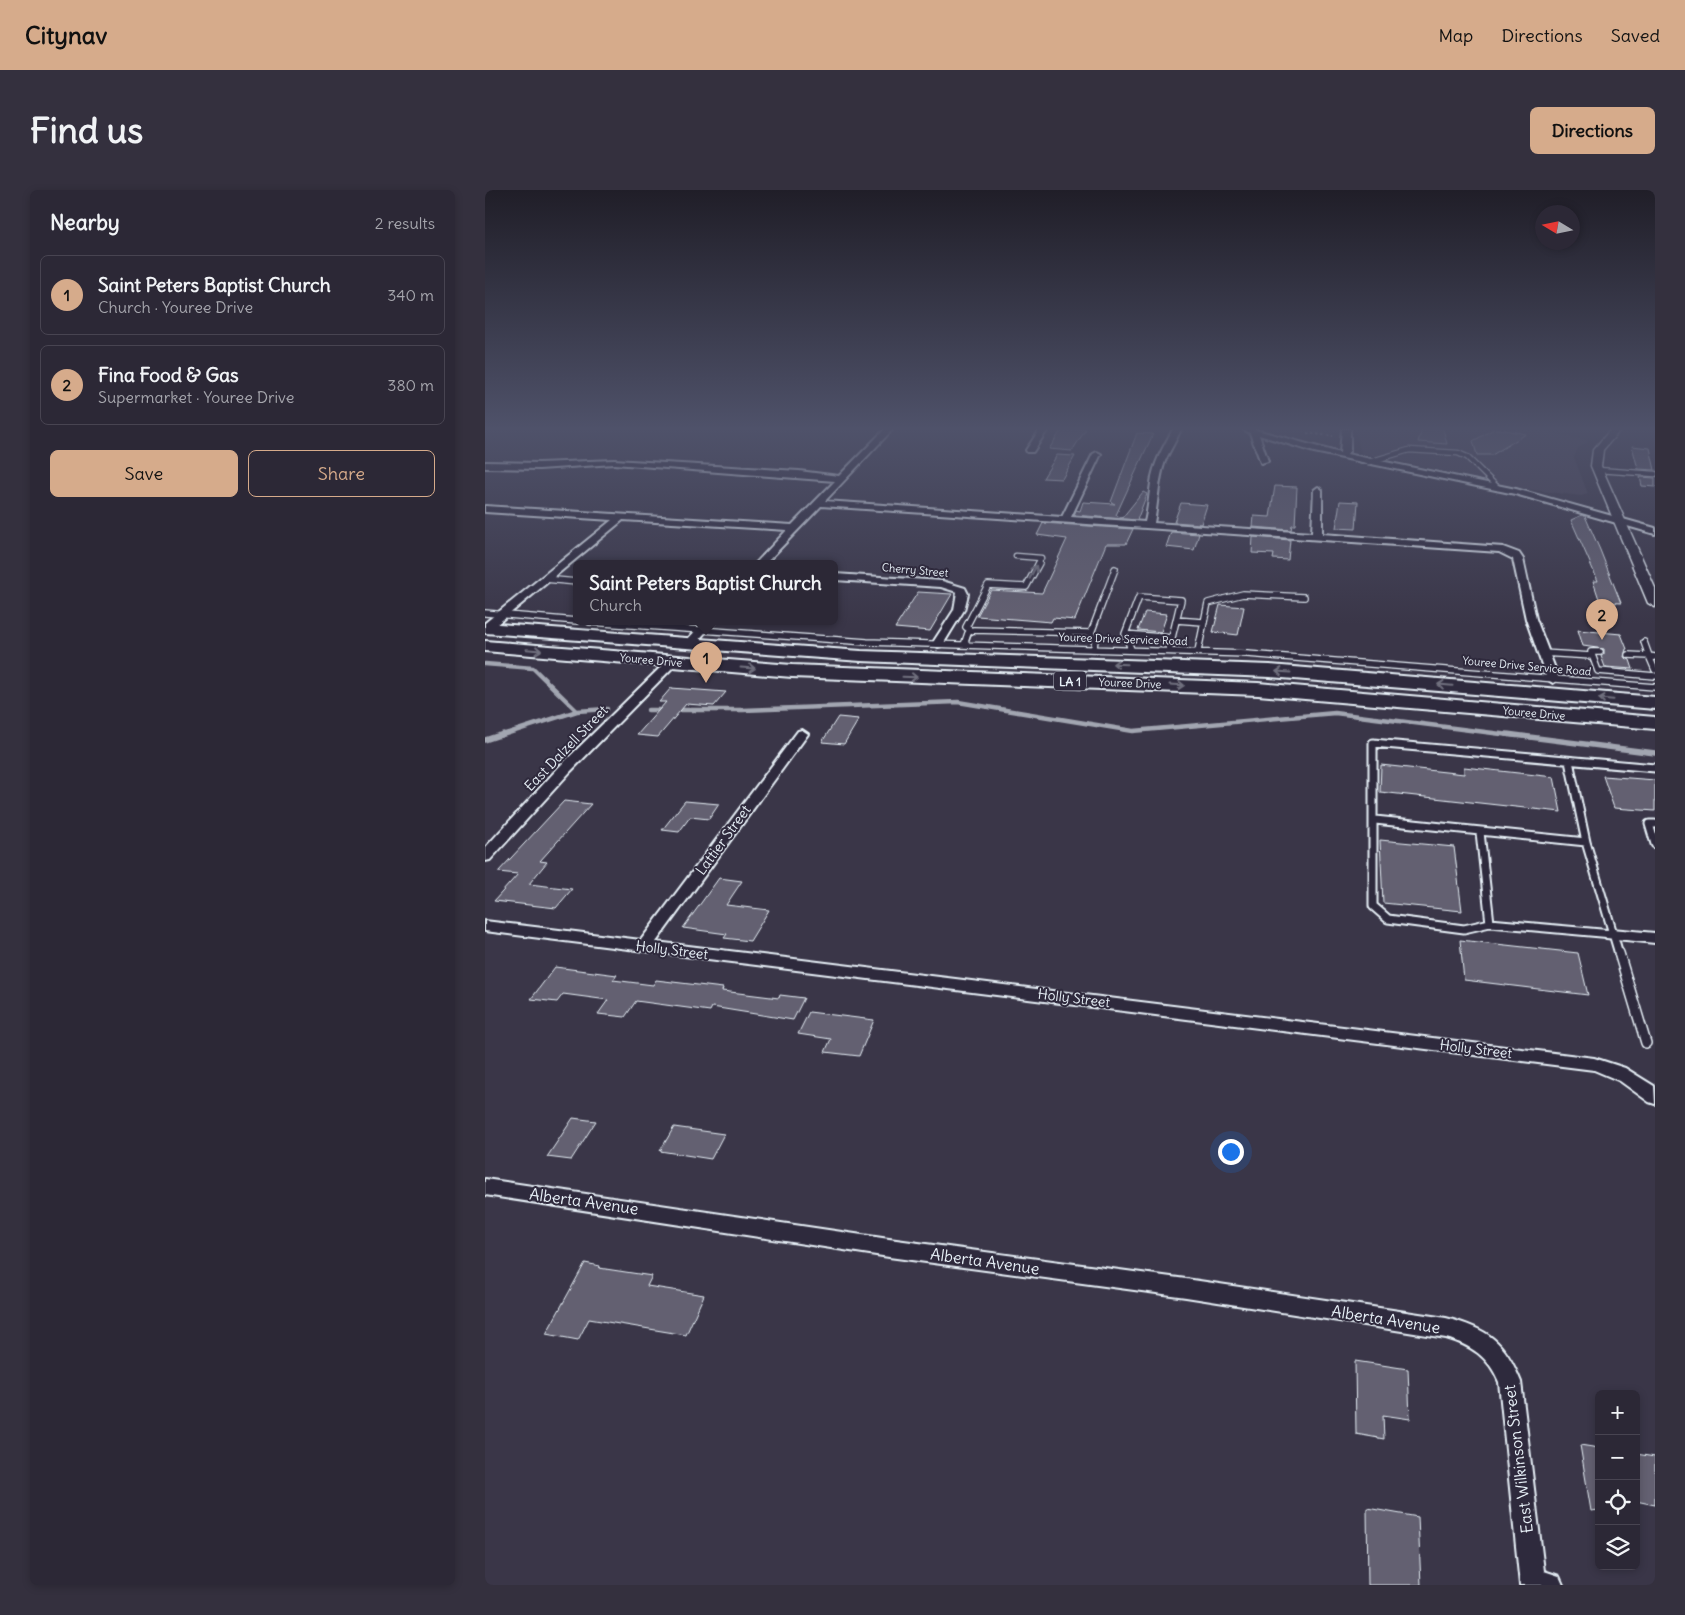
<!DOCTYPE html>
<html lang="en">
<head>
<meta charset="utf-8">
<style>
	:root { --surface:#2c2836; --page:#34303e; --text:#f1f3f6; --muted:#a6a6ad; --line:#484451; --accent:#d6ab8b }
	body { margin:0; font-family:Delius,sans-serif; background:var(--page); color:var(--text) }
	.controls { position:absolute; right:15px; bottom:15px; display:grid; overflow:hidden; border-radius:8px; box-shadow:0 2px 8px #0003 }
	.controls button { width:45px; height:45px; display:grid; place-items:center; padding:0; border:0; border-bottom:1px solid var(--line); background:var(--surface); color:var(--text); font:25px sans-serif }
	.compass { position:absolute; left:1050px; top:15px; width:45px; height:45px; border-radius:50%; background:var(--surface); box-shadow:0 2px 8px #0003; rotate:280deg }
	.you { position:absolute; left:745px; top:961px; width:18px; height:18px; margin:-12px; border:4px solid #fff; border-radius:50%; background:#1a73e8; box-shadow:0 0 0 8px #1a73e833 }
	.badge { display:grid; place-items:center; width:32px; height:32px; border-radius:50%; background:var(--accent); color:#111; font-size:16px; font-weight:700 }
	.pin { position:absolute; translate:-50% -41px; filter:drop-shadow(0 1px 2px #0008) }
	.pin::after { content:''; position:absolute; top:26px; width:18px; height:15px; background:inherit; clip-path:polygon(0 0,100% 0,50% 100%) }
	.popup { position:absolute; left:88px; top:370px; width:265px; height:65px; box-sizing:border-box; display:grid; place-content:center; border-radius:8px; background:var(--surface); filter:drop-shadow(0 1px 4px #0005); font-size:16px; white-space:nowrap; color:var(--muted) }
	.popup b { font-size:19px; color:var(--text) }
	.popup::after { content:''; position:absolute; left:50%; top:100%; margin-left:-10px; border:10px solid transparent; border-top-color:var(--surface) }
	.list { margin:0; padding:0; list-style:none }
	h2 { display:flex; justify-content:space-between; align-items:center; height:65px; margin:0; padding:0 20px; font-size:21px }
	h2 small { font-size:16px; font-weight:400; color:var(--muted) }
	.list li { display:grid; grid-template-columns:32px 1fr auto; gap:15px; align-items:center; box-sizing:border-box; height:80px; margin:0 10px 10px; padding:0 10px; border:1px solid var(--line); border-radius:8px }
	.list b { display:block; font-size:19px; white-space:nowrap }
	.list p { margin:0; font-size:16px; white-space:nowrap; color:var(--muted) }
	.list em { font-size:16px; font-style:normal; color:var(--muted) }
	.actions { display:flex; gap:10px; padding:15px 20px }
	.actions a { flex:1; padding:11px 0; border:1px solid var(--accent); border-radius:8px; text-align:center; font-size:18px; color:var(--accent) }
	.actions .main { background:var(--accent); color:#111 }
	.icon { flex:none; width:28px; height:28px; fill:none; stroke:currentColor; stroke-width:2; stroke-linecap:round; stroke-linejoin:round }
	.map { position:relative; flex:none; width:1170px; height:1395px; overflow:hidden; border-radius:8px }
	header { display:flex; align-items:center; gap:30px; box-sizing:border-box; height:70px; padding:0 25px; background:var(--accent); color:#111 }
	header strong { font-size:24px }
	nav { display:flex; gap:28px; margin-inline-start:auto; font-size:18px }
	.intro { display:flex; align-items:center; justify-content:space-between; box-sizing:border-box; height:120px; padding:0 30px }
	h1 { margin:0; font-size:35px }
	.button { padding:12px 22px; border-radius:8px; background:var(--accent); color:#111; font-size:18px; font-weight:700 }
	main { display:flex; gap:30px; padding:0 30px }
	aside { flex:1; background:var(--surface); border-radius:8px; box-shadow:0 2px 8px #0003 }
	.map>svg:first-child { display:block }
</style>
</head>
<body>
<header>
<strong>Citynav</strong>
<nav><a>Map</a><a>Directions</a><a>Saved</a></nav>
</header>
<div class="intro"><h1>Find us</h1><a class="button">Directions</a></div>
<main>
<aside>
<h2>Nearby<small>2 results</small></h2>
<ul class="list">
<li><span class="badge">1</span><div><b>Saint Peters Baptist Church</b><p>Church · Youree Drive</p></div><em>340 m</em></li>
<li><span class="badge">2</span><div><b>Fina Food &amp; Gas</b><p>Supermarket · Youree Drive</p></div><em>380 m</em></li>
</ul>
<div class="actions"><a class="main">Save</a><a>Share</a></div>
</aside>
<div class="map">
<svg width="1170" height="1395" viewBox="0 0 1170 1395">
	<rect width="100%" height="100%" fill="#3a3648"/>
	<filter id="ink" filterUnits="userSpaceOnUse"><feTurbulence type="fractalNoise" baseFrequency=".02" numOctaves="2"/><feDisplacementMap in="SourceGraphic" scale="10" xChannelSelector="R" yChannelSelector="G"/><feConvolveMatrix kernelMatrix="1 2 1 2 8 2 1 2 1" color-interpolation-filters="sRGB"/></filter>
	<g filter="url(#ink)">
		<path fill="#464354" d="M870,239h177l57,12 -11,7 -4,9 14,37 -7,2 -56,-7 -164,-36z"/>
		<g fill="none" stroke-linecap="round" stroke-linejoin="round">
			<path stroke="#a2a6b1" stroke-width="4.5" d="M0,474l48,4 44,43
				M163,520h18
				M190,520h68l215,-8 175,29 202,-18 182,23
				M14,546l78,-25 30,-2"/>
			<path stroke="#a2a6b1" stroke-width="5.5" d="M1022,544l148,19
				M0,550l18,-6"/>
		</g>
		<path fill="#636171" stroke="#e8f1f8" d="M577,239h24l-14,22 -23,-2z
			M937,239h21l4,15 -29,-2z
			M1009,239h6l26,5 -34,21h-15l-4,-14z
			M652,243l16,1 -37,81 6,3 21,-26 4,2 -10,26 -63,-5 2,-5 4,1 3,-9 32,2 -4,-2z
			M1147,256l18,2 5,22 -17,-1z
			M572,265l18,1 -13,23 -19,-1z
			M1155,287l15,1v9l-13,-1z
			M790,296l22,1 -2,38h-3l-1,5 -38,-3 1,-11 16,1z
			M855,311l18,1 -2,27 -20,-1z
			M696,313l26,2 -6,19 -27,-2z
			M1097,325l3,1 15,34 21,53 -21,-1 -7,-21h5l-27,-61z
			M558,333l90,6 -7,15h-20l-31,76 -22,-2 -2,4 -74,-6 14,-26 51,3 25,-54 -30,-4z
			M686,342l28,2 -5,16 -28,-3z
			M768,347l37,3 -2,20 -15,-1 1,-5 -22,-1z
			M433,402l34,2 -22,37 -35,-3z
			M735,415l24,2 -6,28 -25,-3z
			M660,422l22,2 -6,18 -23,-2z
			M1093,440l43,4 6,15h-1l-2,8 6,3 3,9 -28,-2 -4,-11 3,-2v-5l-21,-3z
			M186,498l55,4 -12,14 -28,-2 -28,33 -21,-2 29,-33h-7z
			M353,527l21,2 -15,25 -22,-2z
			M896,575l83,9v-7l90,10 7,35 -181,-20z
			M1118,586l52,4v31l-41,-3z
			M79,611l27,3 -51,57 7,1 -18,22 43,5 -16,19 -62,-7 24,-27 -20,-2z
			M200,611l34,3 -10,15 -19,-2 -11,15 -17,-2z
			M895,650l74,7 8,64 -79,-8z
			M234,688l23,3 -16,24 43,5 -19,31 -26,-3 3,-4 -44,-6z
			M975,750l118,13 10,42 -124,-15z
			M70,777l62,8 -4,5 40,5 3,-5 67,8 -1,3 57,7 1,-3 24,3 -11,22 -81,-13 -2,4 -74,-10 -11,16 -27,-3 10,-14 -45,-6 -6,8 -26,-3z
			M324,822l65,8 -15,36 -34,-4 6,-13 -33,-5z
			M88,928l23,3 -25,39 -24,-3z
			M189,937l50,7 -13,25 -51,-8z
			M100,1073l15,3 -1,2 53,8 -5,10 57,9 -18,40 -97,-16 -11,21 -32,-6z
			M870,1171l53,8 2,50 -27,-4 1,24 -28,-5z
			M1095,1255l19,3v62l-8,1z
			M1151,1264l19,3v48l-19,-4z
			M882,1318l51,9 3,68h-53z"/>
		<g fill="none" stroke-linecap="round" stroke-linejoin="round">
			<g stroke="#e8f1f8" stroke-width="7">
				<path id="service-far3" d="M884,272l40,-12 49,3 9,4 31,31
					M1113,280l57,4
					M531,366l25,2 -3,6"/>
			</g>
			<g stroke="#e8f1f8" stroke-width="8">
				<path id="service-far2" d="M60,389l32,3
					M0,423l92,8
					M691,430l27,2
					M105,432l277,20 380,12 408,33
					M485,440l-4,-3 22,-42 38,2 13,-24
					M606,443l24,-64
					M640,444l47,4
					M479,455l4,-12 5,-3 118,3 4,6 -1,9
					M646,459l-6,-15 14,-37 42,3 -12,50
					M713,461l10,-48 35,-9 61,3
					M1115,462h-9l7,19 57,5
					M1057,463l50,3
					M1143,465l21,1 -5,-14
					M1170,467l-6,-1 6,14"/>
			</g>
			<g stroke="#e8f1f8" stroke-width="11">
				<path id="service-far1" d="M890,630l211,22 -17,-81
					M1170,634h-6l6,20
					M995,642l10,91 122,11
					M1101,652l33,112
					M1005,733l-26,6 -76,-10 -15,-13v-163l282,25"/>
			</g>
			<g stroke="#e8f1f8" stroke-width="12">
				<path id="service" d="M1134,763l27,90"/>
			</g>
			<g stroke="#e8f1f8" stroke-width="4">
				<path id="minor" d="M400,239h8l-68,72 237,16 31,-63 4,-2 4,2 -30,63 74,5c3,-13 4,-25 6,-39 2,-19 13,-37 22,-54h8c-4,10 -11,21 -16,32 -7,19 -7,41 -11,62l158,10 2,-43 4,-3 4,3v44l181,13 16,6 4,6 13,60 23,60 -6,4 -6,-4 -21,-60 -13,-60 -14,-7 -678,-46 -56,58h-10l32,-34 -164,-10 -133,110 -5,1v-8l127,-103 -127,-8v-6l307,19 43,-44 -221,-17 -75,5 -54,-1v-6l54,1 75,-3 185,11 40,5z
					M555,239h8l-15,23h-6l-1,-2z
					M757,239h11l87,24 2,-24h8v21l-3,4 169,35 139,39v6l-140,-40 -201,-42 -55,-17 9,26 -7,2 -11,-30z
					M350,384l107,7 23,7 3,6 -4,16 -22,36 -4,1 -6,-3 22,-34 3,-18 -16,-5 -106,-7z
					M219,432h11l-22,24h-8v-4z
					M187,469l6,3 -2,2 -106,108 -80,88 -5,1v-13l75,-82 108,-106z
					M317,540l6,4 -152,208 938,116 31,10 29,18 1,18 -6,-2 -29,-21 -26,-11 -1109,-139v-10l156,19 157,-209z
					M1127,739l43,4v10l-49,-5 -2,-4 2,-4z
					M0,989l404,60 297,40 260,39c42,11 59,23 75,64l23,189 15,5 4,9h-43l-21,-203c-10,-25 -28,-37 -53,-44l-260,-41 -297,-40 -404,-62z"/>
			</g>
			<g stroke="#e8f1f8" stroke-width="3">
				<path id="tertiary" d="M1126,239h10l-18,21 -2,16 54,122v19l-7,-4 -57,-137 2,-16z"/>
			</g>
			<g stroke="#e8f1f8" stroke-width="4">
				<path id="primary" d="M0,433l376,28 409,14 385,32v12l-385,-32 -409,-16 -376,-28z
					M0,451l307,24 466,18 397,34v12l-397,-34 -466,-18 -307,-26z"/>
			</g>
			<path stroke="#e8f1f8" stroke-width="2" stroke-dasharray="2.5 2.5" stroke-linecap="butt" d="M822,243l26,3"/>
			<use href="#service-far3" stroke="#2f2a3d" stroke-width="4.5"/>
			<use href="#service-far2" stroke="#2f2a3d" stroke-width="5.5"/>
			<use href="#service-far1" stroke="#2f2a3d" stroke-width="7"/>
			<use href="#service" stroke="#2f2a3d" stroke-width="9"/>
			<use href="#minor" fill="#2f2a3d" fill-rule="evenodd"/>
			<use href="#tertiary" fill="#2f2a3d" fill-rule="evenodd"/>
			<use href="#primary" fill="#2f2a3d" fill-rule="evenodd"/>
		</g>
		<defs><path id="oneway-shaft" d="M-6 0H5M1.5-3L5.5 0L1.5 3" fill="none" stroke-width="1.6" stroke-linecap="round" stroke-linejoin="round" transform="scale(1.25)"/></defs>
		<g stroke="#70707e">
			<use href="#oneway-shaft" transform="translate(548 382) rotate(-63)"/>
			<use href="#oneway-shaft" transform="translate(49 460) rotate(5)"/>
			<use href="#oneway-shaft" transform="translate(635 474) rotate(-178)"/>
			<use href="#oneway-shaft" transform="translate(263 478) rotate(4)"/>
			<use href="#oneway-shaft" transform="translate(798 482) rotate(-176)"/>
			<use href="#oneway-shaft" transform="translate(425 487) rotate(2)"/>
			<use href="#oneway-shaft" transform="translate(692 495) rotate(3)"/>
			<use href="#oneway-shaft" transform="translate(960 495) rotate(-175)"/>
			<use href="#oneway-shaft" transform="translate(1121 509) rotate(-175)"/>
		</g>
	</g>
	<linearGradient id="sky" x2="0" y2="1"><stop stop-color="#201e28"/><stop offset="0.55" stop-color="#4f526a"/><stop offset="1" stop-color="#4f526a" stop-opacity="0"/></linearGradient>
	<rect width="1170" height="434" fill="url(#sky)"/>
	<g text-anchor="middle" dominant-baseline="central" stroke-width="4" stroke-linejoin="round" paint-order="stroke">
		<g font-size="11" fill="#e8f1f8" stroke="#2f2a3d">
			<text transform="translate(430 380) rotate(5)">Cherry Street</text>
			<text transform="translate(638 449) rotate(2)">Youree Drive Service Road</text>
			<text transform="translate(166 470) rotate(5)">Youree Drive</text>
			<text transform="translate(1042 476) rotate(5)">Youree Drive Service Road</text>
			<text transform="translate(645 493) rotate(2)">Youree Drive</text>
			<text transform="translate(1049 523) rotate(5)">Youree Drive</text>
		</g>
		<rect fill="#2f2a3d" stroke="#b0b5c0" stroke-width="1" x="569" y="481.5" width="32" height="19" rx="4"/>
		<g font-size="12" font-weight="bold" fill="#e8f1f8">
			<text x="585" y="491">LA 1</text>
		</g>
		<g font-size="14" fill="#e8f1f8" stroke="#2f2a3d">
			<text transform="translate(81 558) rotate(-46)">East Dalzell Street</text>
			<text transform="translate(238 650) rotate(-54)">Lattier Street</text>
			<text transform="translate(187 760) rotate(7)">Holly Street</text>
			<text transform="translate(589 808) rotate(7)">Holly Street</text>
			<text transform="translate(991 859) rotate(7)">Holly Street</text>
		</g>
		<g font-size="16" fill="#e8f1f8" stroke="#2f2a3d">
			<text transform="translate(99 1011) rotate(8)">Alberta Avenue</text>
			<text transform="translate(500 1071) rotate(8)">Alberta Avenue</text>
			<text transform="translate(901 1129) rotate(9)">Alberta Avenue</text>
			<text transform="translate(1033 1269) rotate(-97)">East Wilkinson Street</text>
		</g>
	</g>
</svg>
<div class="controls">
<button>+</button>
<button>−</button>
<button><svg class="icon" aria-label="locate" viewBox="0 0 24 24"><circle cx="12" cy="12" r="6"/><path d="M12 2v4M12 18v4M2 12h4M18 12h4"/></svg></button>
<button><svg class="icon" aria-label="layers" viewBox="0 0 24 24"><path d="M12 4l9 5-9 5-9-5zM3 14l9 5 9-5"/></svg></button>
</div>
<svg class="compass" viewBox="-18 -18 36 36"><path d="M0-13l5 13h-10z" fill="#e53935"/><path d="M0 13l5-13h-10z" fill="#a6a6ad"/></svg>
<div class="you"></div>
<div class="pin badge" style="left:221px;top:493px">1</div>
<div class="popup"><b>Saint Peters Baptist Church</b>Church</div>
<div class="pin badge" style="left:1117px;top:450px">2</div>
</div>
</main>
</body>
</html>
